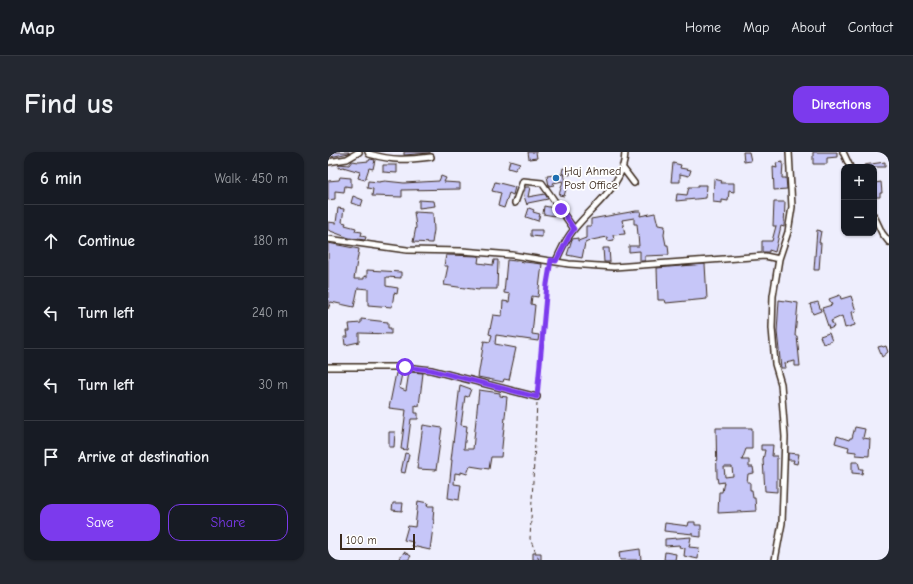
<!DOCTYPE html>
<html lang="en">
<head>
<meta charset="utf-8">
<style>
	:root { --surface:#171b24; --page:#242831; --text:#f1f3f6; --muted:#9ea1a6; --line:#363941; --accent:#7c3aed }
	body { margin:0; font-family:"Comic Neue",sans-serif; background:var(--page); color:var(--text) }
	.controls { position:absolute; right:12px; top:12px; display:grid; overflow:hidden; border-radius:8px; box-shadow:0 1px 3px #0004 }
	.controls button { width:36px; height:36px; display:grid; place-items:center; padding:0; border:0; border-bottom:1px solid var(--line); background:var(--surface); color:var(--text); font:20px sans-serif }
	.scale { position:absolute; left:12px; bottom:10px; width:75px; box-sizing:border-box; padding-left:4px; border:2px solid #3b2a1e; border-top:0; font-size:11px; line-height:14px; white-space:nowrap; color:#3b2a1e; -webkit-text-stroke:3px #fff; paint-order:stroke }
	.stop { position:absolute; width:12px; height:12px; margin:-9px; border:3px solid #7c3aed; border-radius:50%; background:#fff }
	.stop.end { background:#7c3aed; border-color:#fff; box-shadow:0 1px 4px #0008 }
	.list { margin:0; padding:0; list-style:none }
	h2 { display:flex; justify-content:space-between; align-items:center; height:52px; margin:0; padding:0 16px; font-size:17px }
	h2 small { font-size:13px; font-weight:400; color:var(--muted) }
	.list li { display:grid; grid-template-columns:26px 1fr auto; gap:12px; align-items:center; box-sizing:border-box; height:72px; padding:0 16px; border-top:1px solid var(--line) }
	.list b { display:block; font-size:15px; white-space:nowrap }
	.list em { font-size:13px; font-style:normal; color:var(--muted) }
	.actions { display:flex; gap:8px; padding:12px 16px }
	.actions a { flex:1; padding:9px 0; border:1px solid var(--accent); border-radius:12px; text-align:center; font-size:14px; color:var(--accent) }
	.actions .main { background:var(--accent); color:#fff }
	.icon { flex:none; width:22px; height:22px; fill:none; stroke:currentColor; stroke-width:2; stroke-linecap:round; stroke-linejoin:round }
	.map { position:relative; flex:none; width:561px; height:408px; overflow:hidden; border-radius:12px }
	header { display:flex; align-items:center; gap:24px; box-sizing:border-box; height:56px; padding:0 20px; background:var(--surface); border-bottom:1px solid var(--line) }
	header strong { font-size:19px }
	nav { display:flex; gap:22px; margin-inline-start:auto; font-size:14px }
	.intro { display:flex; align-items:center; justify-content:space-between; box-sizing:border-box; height:96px; padding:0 24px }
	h1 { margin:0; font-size:28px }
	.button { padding:10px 18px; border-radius:12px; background:var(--accent); color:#fff; font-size:14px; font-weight:700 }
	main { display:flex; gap:24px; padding:0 24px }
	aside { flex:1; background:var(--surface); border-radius:12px; box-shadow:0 1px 3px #0004 }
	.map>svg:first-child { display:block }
</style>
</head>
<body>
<header>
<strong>Map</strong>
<nav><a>Home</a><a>Map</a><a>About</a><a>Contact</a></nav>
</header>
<div class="intro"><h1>Find us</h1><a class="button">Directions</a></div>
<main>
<aside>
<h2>6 min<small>Walk · 450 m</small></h2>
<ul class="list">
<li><svg class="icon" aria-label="ahead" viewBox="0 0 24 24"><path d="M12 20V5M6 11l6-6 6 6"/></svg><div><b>Continue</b></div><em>180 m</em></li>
<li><svg class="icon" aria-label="left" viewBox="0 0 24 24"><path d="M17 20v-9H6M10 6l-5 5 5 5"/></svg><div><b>Turn left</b></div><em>240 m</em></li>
<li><svg class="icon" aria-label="left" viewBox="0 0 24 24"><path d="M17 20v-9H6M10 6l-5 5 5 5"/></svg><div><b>Turn left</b></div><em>30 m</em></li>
<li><svg class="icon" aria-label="arrive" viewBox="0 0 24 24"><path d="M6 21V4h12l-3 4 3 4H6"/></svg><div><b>Arrive at destination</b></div></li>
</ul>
<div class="actions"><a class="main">Save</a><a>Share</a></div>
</aside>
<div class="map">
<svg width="561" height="408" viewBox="0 0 561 408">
	<rect width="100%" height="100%" fill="#eeeefd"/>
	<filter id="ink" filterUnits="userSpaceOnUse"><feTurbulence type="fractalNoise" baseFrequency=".025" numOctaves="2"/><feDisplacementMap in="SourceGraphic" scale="8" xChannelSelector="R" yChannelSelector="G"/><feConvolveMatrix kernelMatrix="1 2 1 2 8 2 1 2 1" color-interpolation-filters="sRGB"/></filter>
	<g filter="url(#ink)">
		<path fill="#c6c6f8" stroke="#3b2a1e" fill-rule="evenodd" d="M0,0h21v1l-19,4h-2z
			M76,0h26v1l-26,2z
			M200,0h8l1,6 -8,1z
			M415,0h6l2,9 -7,1z
			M485,0h24v5l-10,1v6h-14z
			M42,7l5,1 -2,9 -4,-1 -4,12 -7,-2 2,-6 -17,-5 -5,1 1,-4 10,1 3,-4 7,1 10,-1z
			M182,8l10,3 -5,7 -7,-2z
			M455,10l-1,16h4l1,11 -13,1 -1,-23 4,1 -1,-5z
			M557,10v5h-21v-2z
			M345,11l8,2 -1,3 11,2 -2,6 -9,-2v8h-9z
			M55,13h14v8l-14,-1z
			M235,16l8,3 -1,4 -6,-1 3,12 -3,10 -5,-1 4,-14 -10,2 1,2 -5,1 -2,-10 16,-2 -1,-1z
			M113,24l5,2 -2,4 16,1v6l-58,1v7l-30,-1 1,-7 -6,-1 1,-7 11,1 6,-1 19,2 35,-2z
			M12,25l11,1v9l-6,-1 -1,6 -9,-1v8l-7,1v-19l11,-1z
			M386,27l8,2 -1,2h13v9l-5,-1 -1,10 -6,-1v3l-9,-1z
			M167,30l20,5 -2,8 -4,-2 -5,15 -6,-2 3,-13 -9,-2z
			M553,30l1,11h-2v4h-4l-1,-14z
			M370,33h9l-1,13 -30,3 1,-7 10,1 2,-8h9z
			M197,35h5l-2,10 17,-3 3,5 -20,4 -1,2 -3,-9z
			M25,44l10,4 -2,6 -10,-3z
			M91,48l15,1 1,5 -16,2z
			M446,50h11l-1,25 -3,-1 -6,26 -6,-2v2h-7v-11h10l4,-15h-3z
			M216,54l10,2 2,3 -1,5 -12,-2z
			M10,56l6,1 -2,13 4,1 -1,2 11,3 -1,3 7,1 -1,4 5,1 -1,3 -16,-2 -21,-8v-8l8,1z
			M201,56l5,2 -1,2 7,2 -2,7 -12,-4z
			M308,59h5l-1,5 15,-3 3,12 7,1 -1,9 2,10h2l1,10 -24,1v5h-5v-10l-11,1v-6h10l-2,-22h-3v-6l-12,2 3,14 -12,1 1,5 -6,1 -1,-4 -15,3 -7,3 -3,15 -15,-3 5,-16 6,-1v3l8,-3v-12h5v-7z
			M86,60l19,1 1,17 -2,13 -19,-1 3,-15z
			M203,78h11v7l-11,-1z
			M489,78l4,1 -2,12h2l-2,27h-5z
			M0,91l31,6 -5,30h10v-3l3,1v-7l34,2v6l-15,-1v9l12,2 -1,6 -3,-1 -2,14 -24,-2v-16l-10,-1 -4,19 -23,-5 -3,7z
			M275,96h6l1,14h-6z
			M118,103l33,1 -1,7 15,2 1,-5h4l-1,29h-18v1l-35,-5 4,-19h-4z
			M179,108l35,4 -4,33 -6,-1 -1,8 4,1 -3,29 7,1 -1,6 -42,-6 -1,9 21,4 -7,32 -5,-1 -1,3 -25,-5 6,-36 6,1 2,-7 -3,-1 4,-19 9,1 1,-15 6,1 1,-8 -6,-1z
			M377,112l2,35 -41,4 -1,-3h-7l-1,-32z
			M512,143l1,4 10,-3 5,15 -4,1 3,13 -10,3 -3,-12 -11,5 3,6 -5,2 -7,-21 10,-3 -3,-6z
			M451,148l19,3 -3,33h2l3,30h-5v-5l-10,2 1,5h-5l-4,-36z
			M490,150l3,9 -8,3 -3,-10z
			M33,167l27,3v6h3v6l-32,-1v9l-14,3 -1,-8h4l-1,-6h3l-1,-7 12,-1z
			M501,181l3,8 -9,3 -3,-8z
			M554,194l1,1 3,-1 2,6 -6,5 -4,-10z
			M81,220l14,1 -4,33 -4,-1v8h3v6h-7l-4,31 -6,-1 5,-39 -17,-2 7,-35 6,1 -3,14 7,3z
			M132,233l11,4 -3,8 -3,-1 -4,29 6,1 -3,23h9l6,-59 21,3v3l7,1 -6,60h-10l-2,12 -19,-3 -3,8 -6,-2v2l-6,-1 -1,11 7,1 -2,15 -11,-2 4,-38h-1z
			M95,273l19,3 -6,42 -19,-1z
			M527,275l10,2 -2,9 7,1 -1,17 -13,-1v-3l-8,-1 1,-4 -14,-4 2,-7 12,4 1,-2h2z
			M388,276h36v21h-6l-4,11h7v7h4l1,6 -6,1 -1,8h3v8h2l1,8h2l1,13 -38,2 1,-21h3l2,-10 -6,1 -1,-6zM396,315h8l1,9 -8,1z
			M61,280h6l-1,15h-5z
			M433,293h12l-1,11h5v36l-12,-1 -2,-31 2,-10h-4z
			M77,301l4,1 -4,19 -4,-1z
			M460,301l11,1 -2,10 -4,-1 1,-3h-6z
			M524,310h6l2,7h3l-1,5 -10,-1z
			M90,349l10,2 -1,3h7l-1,14h1l-4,30 -18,-4 1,-4 -9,-2 4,-14 7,1z
			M65,351h10l-1,8 -10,-1z
			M361,370h6v3h6v12l-8,-1v-2l-29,-3 1,-8 23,3z
			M363,385l-2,10 10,1 -1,11 -14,-3 1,-8 -6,-1 1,-2 -15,1v-7z
			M312,397l1,11h-21l-1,-8z
			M76,400l7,4 -3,4h-9z
			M337,400l11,2 -1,6h-11z
			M205,401h8v7h-8z"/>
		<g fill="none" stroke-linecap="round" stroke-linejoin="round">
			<g stroke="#3b2a1e" stroke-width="8">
				<path id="minor" d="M40,0l1,2c25,7 37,6 62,3
					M515,0l7,15
					M0,10l19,-3 12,-7
					M294,15l12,16
					M187,51l8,-22 19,2 32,46
					M546,64l8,17 7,9
					M0,87l79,11 55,1 50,4 57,9 45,3 151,-11 14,3
					M228,109c4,-9 8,-18 13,-25 18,-27 56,-48 56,-84
					M0,215h77l26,3 106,27
					M447,408l7,-37 3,-86 -4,-53 -6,-20 -3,-36 1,-32 6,-37 9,-27 4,-25 -3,-55"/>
			</g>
			<path stroke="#3b2a1e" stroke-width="1" stroke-dasharray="4 3" stroke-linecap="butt" d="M210,239l9,-107 3,-19
				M209,251l-7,136 9,21"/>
			<use href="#minor" stroke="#fff" stroke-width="5"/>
		</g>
	</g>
	<g fill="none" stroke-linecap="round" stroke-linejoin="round" filter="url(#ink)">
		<path stroke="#7c3aed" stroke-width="5" d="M77,215l26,3 106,27 10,-113 4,-24 5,1 13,-25 5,-7 -13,-20"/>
	</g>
	<circle fill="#1f6fb2" stroke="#fff" stroke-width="1.5" cx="228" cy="26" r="4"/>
	<g text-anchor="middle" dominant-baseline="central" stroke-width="3.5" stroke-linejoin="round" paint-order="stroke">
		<g font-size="12" fill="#3b2a1e" stroke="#fff" text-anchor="start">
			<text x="236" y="19">Haj Ahmed<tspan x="236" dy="14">Post Office</tspan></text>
		</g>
	</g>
</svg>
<div class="controls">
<button>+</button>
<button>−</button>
</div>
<div class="scale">100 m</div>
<div class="stop" style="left:77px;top:215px"></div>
<div class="stop end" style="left:233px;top:57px"></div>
</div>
</main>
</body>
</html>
